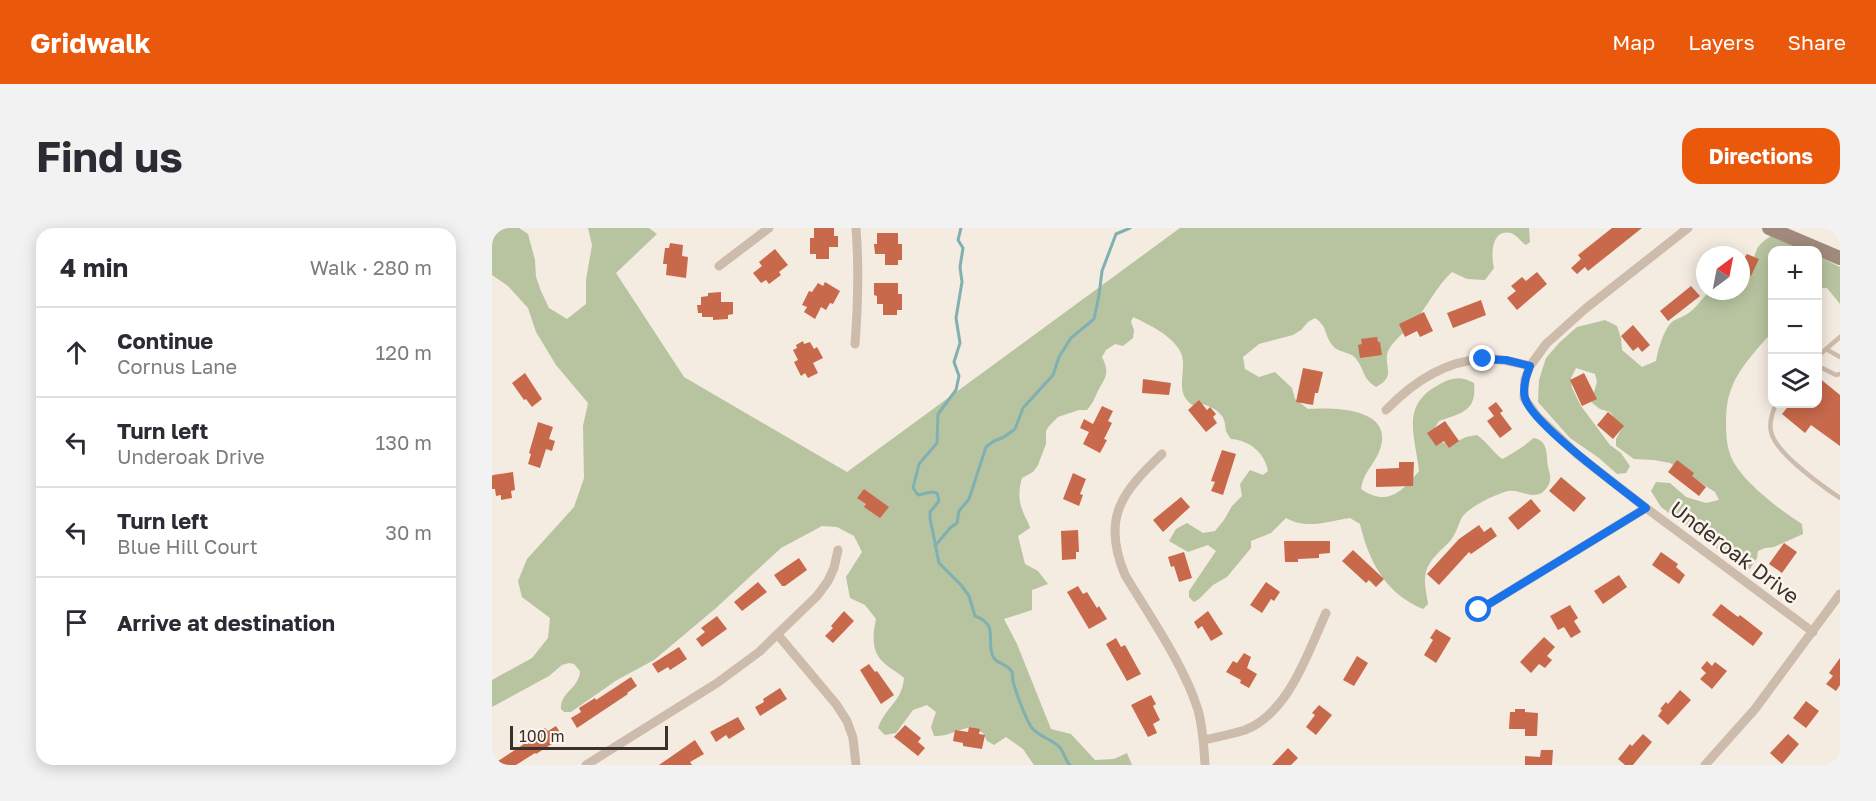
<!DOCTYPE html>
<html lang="en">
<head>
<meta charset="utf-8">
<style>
	:root { --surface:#fff; --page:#f2f2f3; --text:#2b2b33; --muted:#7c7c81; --line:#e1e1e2; --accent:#ea580c }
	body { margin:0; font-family:"Golos Text",sans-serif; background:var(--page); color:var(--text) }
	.controls { position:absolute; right:18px; top:18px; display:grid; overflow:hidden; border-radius:12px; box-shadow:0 3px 15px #0003 }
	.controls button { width:54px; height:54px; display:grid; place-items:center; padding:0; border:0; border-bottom:2px solid var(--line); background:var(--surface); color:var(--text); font:30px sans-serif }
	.compass { position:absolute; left:1204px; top:18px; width:54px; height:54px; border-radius:50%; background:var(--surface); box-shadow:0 3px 15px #0003; rotate:32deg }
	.scale { position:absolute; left:18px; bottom:15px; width:158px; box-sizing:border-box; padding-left:6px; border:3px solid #3b302b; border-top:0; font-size:16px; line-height:21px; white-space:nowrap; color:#3b302b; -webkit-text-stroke:4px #fbf5ee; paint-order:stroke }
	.stop { position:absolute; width:18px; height:18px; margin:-14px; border:4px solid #1a73e8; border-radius:50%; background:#fff }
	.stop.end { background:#1a73e8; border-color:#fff; box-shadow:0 2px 6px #0008 }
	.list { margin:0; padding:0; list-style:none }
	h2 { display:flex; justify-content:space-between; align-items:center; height:78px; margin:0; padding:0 24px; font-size:26px }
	h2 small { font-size:20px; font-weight:400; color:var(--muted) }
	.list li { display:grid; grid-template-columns:39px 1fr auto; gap:18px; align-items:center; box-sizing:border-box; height:90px; padding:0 24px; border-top:2px solid var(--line) }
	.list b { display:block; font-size:22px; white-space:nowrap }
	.list p { margin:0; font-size:20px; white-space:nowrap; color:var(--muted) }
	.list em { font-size:20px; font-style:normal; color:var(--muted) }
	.icon { flex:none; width:33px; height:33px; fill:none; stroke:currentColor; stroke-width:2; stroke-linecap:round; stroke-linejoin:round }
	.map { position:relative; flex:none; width:1348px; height:537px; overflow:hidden; border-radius:18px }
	header { display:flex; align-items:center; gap:36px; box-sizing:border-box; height:84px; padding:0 30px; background:var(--accent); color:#fff }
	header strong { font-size:28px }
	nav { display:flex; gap:33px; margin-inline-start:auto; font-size:21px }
	.intro { display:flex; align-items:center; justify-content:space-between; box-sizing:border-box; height:144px; padding:0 36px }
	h1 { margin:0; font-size:42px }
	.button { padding:15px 27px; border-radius:18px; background:var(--accent); color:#fff; font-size:21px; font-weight:700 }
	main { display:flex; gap:36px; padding:0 36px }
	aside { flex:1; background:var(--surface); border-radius:18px; box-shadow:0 3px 15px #0003 }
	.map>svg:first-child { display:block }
</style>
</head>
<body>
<header>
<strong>Gridwalk</strong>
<nav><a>Map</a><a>Layers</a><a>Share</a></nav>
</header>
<div class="intro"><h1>Find us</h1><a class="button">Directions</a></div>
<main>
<aside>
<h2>4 min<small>Walk · 280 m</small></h2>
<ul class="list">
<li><svg class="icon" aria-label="ahead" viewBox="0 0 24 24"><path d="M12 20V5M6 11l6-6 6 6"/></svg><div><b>Continue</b><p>Cornus Lane</p></div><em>120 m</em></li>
<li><svg class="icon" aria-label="left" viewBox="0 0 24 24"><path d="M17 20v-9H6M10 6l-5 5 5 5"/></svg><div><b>Turn left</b><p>Underoak Drive</p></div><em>130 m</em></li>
<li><svg class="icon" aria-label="left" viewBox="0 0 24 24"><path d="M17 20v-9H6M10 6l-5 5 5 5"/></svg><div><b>Turn left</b><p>Blue Hill Court</p></div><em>30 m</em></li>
<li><svg class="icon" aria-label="arrive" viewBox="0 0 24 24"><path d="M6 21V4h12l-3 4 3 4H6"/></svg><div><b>Arrive at destination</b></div></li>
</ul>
</aside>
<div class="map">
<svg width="1348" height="537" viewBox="0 0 1348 537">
	<rect width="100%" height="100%" fill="#f4ebe1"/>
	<path fill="#b8c4a0" d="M0,0h27l9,6 7,26 1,17 5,14 8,17 18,11 19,-15v-24l6,-35 -4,-17h61l8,6 -41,39 68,104 163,95 333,-244h349l1,14 -4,3c-5,-3 -8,-9 -15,-12 -20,-5 -20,23 -17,35l-9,12 -18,-1 -15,-7c-14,13 -22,29 -33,44 -8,11 -26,24 -31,35 -5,15 9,26 -12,36 -14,-9 -11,-16 -19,-27 -5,-9 -17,-6 -24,-14 -10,-12 -4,-18 -18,-28l-7,4 -7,8 -8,5 -34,9 -16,13 2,12 14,8 16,-5 17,16 3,11 13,10c27,-2 89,-1 71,43 -6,14 -16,21 -18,37 26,18 41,3 58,-18 -4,-37 -19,-66 21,-87 12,-7 22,-8 34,-1 3,29 -13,30 -35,38l-6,10v11l21,1 12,-6 11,-2c11,8 15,16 25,24 8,-4 26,-15 31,-21 16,2 13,17 15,29 1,4 3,9 2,13 0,4 -4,9 -7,12 -12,8 -23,-3 -35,-1 -12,3 -42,17 -47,28 -3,7 -5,14 -10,21 -9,10 -22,19 -25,32 -3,11 1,22 2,32l-5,5c-37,-15 -54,-47 -63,-85l-10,-6c-22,3 -43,12 -64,0l-15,15 -20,8v7l-24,29 -14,8 -14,14 -5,3 -5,-5v-6l27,-40 -8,-6 -20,7 -19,-11 7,-12 11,-6 16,10 12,-2 9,-11 8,-14 10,-10 -2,-12 10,-14 13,5 5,-4c-3,-18 -19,-31 -37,-32 -8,-11 -4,-9 -7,-19 -3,-9 -13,-13 -21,-16l-7,3c-26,-13 -6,-38 -16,-56 -9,-16 -30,-26 -47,-34l-2,5 3,8 -1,8 -10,8 -8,-2 -9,6 -4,7c9,18 2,21 -5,36 -3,7 -5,11 -10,17h-8l-21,7 -9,9 -3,5v13l-8,21 -5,7 -11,6c-3,10 -4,21 0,31 2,7 6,12 8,19l-12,8 7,28 13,7 10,13 -16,6v20l-28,9 13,25 34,85 20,5 24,26 19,-1 13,-6 5,12h-98l-11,-16 -17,-12 -12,8 -7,-4 -4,-8 -12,-6c-12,2 -24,10 -37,9l-3,-9 5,-15 -9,-7 -14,5 -17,23 -11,2 -7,-7c8,-22 24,-26 26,-50 -6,-6 -17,-11 -23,-18 -10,-12 -8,-27 -5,-41l-11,-14 -15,-7 -4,-21 16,-25 -8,-16 -17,-9 -15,-1 -41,22 -65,60 -62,52 -37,20 -46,32h-7l-3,-3c-1,-17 18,-20 19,-38l-6,-7 -5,-1 -7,2 -13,11 -57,31v-27l40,-22 16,-20 2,-20 -28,-21 -4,-16 9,-22 47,-52 10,-29 -1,-52 5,-23 -32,-38 -20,-33 -8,-24 -20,-22 -16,-11z
		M1280,7l33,15h-33v82c-13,15 -33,36 -40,55 -5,11 -6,25 -6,36 0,13 1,25 6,36 12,24 48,51 70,65l1,10 -29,13 -9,1 -7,3 -1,7 -7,11 -12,-5 -77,-57 -10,-16 5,-9 14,1 16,14 20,6 13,-3 -4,-8 -45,-29 -16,-3 -20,-1 -18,-13v-7l6,-11 -12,-16 -10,-3 -9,-7 6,-20 -2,-8 -19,-6 -5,10 1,10 9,18 29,39 11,8 9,13 -4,7 -9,1 -18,-16 -29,-20 -32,-36 1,-22 7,-22 13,-15 18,-16 28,-7 12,6 4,12 1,12 20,17 14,-6c2,-11 8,-33 17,-40 5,-3 12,-5 17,-9 8,-6 13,-15 20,-21h31v-13c14,-10 10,-16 16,-29 3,-6 10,-10 15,-14z
		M1326,28l22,11v37l-13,-16h-9z"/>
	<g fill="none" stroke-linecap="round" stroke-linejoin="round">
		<path stroke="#7fb0b2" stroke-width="3" d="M469,0l-3,12 5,8 -3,19 2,15 -6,36 4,25 -6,19 5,14 -3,14 -18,24 -1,29 -18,21 -6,24 5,7 13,-3 6,1 2,8 -9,11v6l9,45 22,22 8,11 6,20c23,9 12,20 17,38 3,11 16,9 20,18 1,4 0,9 2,13 3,10 12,35 18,43 7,9 23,12 29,21 4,6 4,11 9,16
			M443,318l15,-18 7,-5 2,-12 10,-12 17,-52 8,-6 10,-4 11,-8 8,-21 30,-33 6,-18 12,-19 23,-19 5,-24 3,-24 14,-37 14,-6"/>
	</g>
	<path fill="#c8694b" d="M322,0h20v8h4v11h-9v12h-13v-5h-6v-16h4z
		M1120,0h30l-54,43 -3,-4 -8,7 -6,-6 10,-9 -3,-4z
		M385,5h21v11h4v16h-4v5h-13v-11h-10l-1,-10h3z
		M178,15l13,2 -1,11 6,1 -2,21 -20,-3 1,-11h-4l2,-16h4z
		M283,21l13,16 -9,7 2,3 -12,9 -3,-4 -5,3 -8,-10 9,-7 -3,-4z
		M1255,26l12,5 -8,17 -10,-4v-17l4,2z
		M1045,44l10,12 -30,26 -10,-12 9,-7 -5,-5 11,-9 4,4z
		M333,54l15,9 -7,13 -3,-1 -4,7 -5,-3 -6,12 -11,-7 3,-5 -5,-2 7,-14 3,1 6,-9 5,3z
		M382,55h24v11h4v16h-5v5h-14v-11h-6v-8l-3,-1z
		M1199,58l9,10 -32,25 -8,-10z
		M229,64v10h12v12l-5,1v4l-15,1v-3h-11v-4h-4l-1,-8h4v-8l7,-1v-3z
		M989,72l5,15 -33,13 -6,-15z
		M932,84l9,19 -13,6 -3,-6 -12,6 -6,-13z
		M1141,97l17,20 -8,7 -4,-5 -5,4 -12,-15z
		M885,109l1,5h2l2,13 -22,3 -2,-13 4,-1 -1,-5z
		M311,113l1,3 6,-2 4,7 3,-2 6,11 -10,5 5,10 -10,5 -3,-5 -4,3 -7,-14 4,-2 -5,-10 4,-2 -1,-3z
		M811,140l20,4 -5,21h-3l-2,12 -17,-3z
		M33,145l17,26 -10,8 -6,-8 -2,1 -12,-17z
		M1092,145l13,26 -15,7 -12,-26z
		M1326,149l22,18v51l-29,-21 -6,8 -23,-19 8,-10h28z
		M651,151l28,4 -2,12 -27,-2z
		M707,172l8,10 3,-3 6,7 -3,3 4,6 -11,9 -18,-22z
		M1004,174l7,9 -3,2 12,16 -12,9 -13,-17 7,-5 -6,-8z
		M610,178l11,5 -5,10 4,2 -8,16 3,1 -7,13 -17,-9 6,-12 -9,-4 4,-9 9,5z
		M1116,184l16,14 -11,13 -16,-14z
		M953,193l14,20 -10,7 -5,-7 -8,5 -9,-13z
		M46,194l15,5 -4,12 6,2 -3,10 -6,-2 -6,19 -12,-4 3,-10 -2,-1z
		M730,222l14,4 -13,41 -12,-4 4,-9 -4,-1z
		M1185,232l17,13 -2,3 14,11 -7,9 -31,-24z
		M907,234h15l-1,24 -37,1v-18l23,-1z
		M21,244l2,18 -4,1 1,7 -11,2v-5l-5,1 -1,-7h-3v-13l1,-1z
		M581,245l13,6 -6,15 3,1 -4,11 -16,-7z
		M1069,249l25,21 -12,14 -25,-21z
		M372,261l25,18 -9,11 -16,-11 2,-3 -9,-6z
		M689,269l9,10 -27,25 -10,-12z
		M1039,271l10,12 -23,19 -10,-12z
		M987,297l5,7 7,-5 6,9 -26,18 -2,-2 -30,33 -12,-11 32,-35z
		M586,302l1,22h-3v7l-14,1 -1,-29z
		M792,313h46v12l-11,1v4l-21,1v3h-13z
		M1292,315l13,9 -15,21 -13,-9z
		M861,322l31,29 -8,8 -7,-7 -3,3 -24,-22z
		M692,324l8,26 -13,4 -5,-16 -3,1 -3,-10z
		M1169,324l17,12 -2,3 9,8 -6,9 -27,-19z
		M307,330l8,12 -22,16h-3l-8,-11z
		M1127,347l8,12 -24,17 -9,-13z
		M266,354l9,10 -25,19 -8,-9z
		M774,354l14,10 -6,9 -3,-2 -9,14 -12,-8z
		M586,358l5,8 4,-2 10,16 2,-2 8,13 -18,10 -22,-37z
		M1229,376l17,13 2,-2 23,18 -10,13 -41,-31z
		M1078,377l8,13 -4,3 7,11 -10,6 -7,-11 -6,3 -8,-14z
		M352,383l10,10 -21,22 -8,-7 8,-8 -2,-2z
		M716,383l15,23 -12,7 -9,-15 -4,3 -4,-7z
		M225,388l10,13 -25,18 -6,-8 9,-7 -4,-4z
		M944,401l15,9 -15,25 -12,-8 9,-15 -3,-2z
		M1052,409l11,10 -8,9 5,4 -7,8 -6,-4 -8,9 -11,-11z
		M624,410l5,9 4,-2 16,29 -14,7 -21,-37z
		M187,419l8,12 -17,11 -2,-3 -10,6 -6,-9z
		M752,425l7,4 -4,11 10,6 -8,14 -9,-5 1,-3 -15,-8 7,-11 4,2z
		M865,428l11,7 -14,23 -11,-6z
		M1348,430v27l-4,6 -10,-7 7,-8 -4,-3z
		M1215,433l5,5 3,-4 12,9 -15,18 -12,-10 6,-6 -5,-5z
		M377,436l6,8 2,-1 17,24 -13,9 -21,-34z
		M139,449l6,9 -10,7 1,1 -51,34 -6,-10 10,-6 -2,-4 16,-10 1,2z
		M288,460l7,11 -27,17 -5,-9 9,-5 -1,-3z
		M1188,462l11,10 -23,25 -10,-9 4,-6 -2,-1 6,-7 2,2z
		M659,467l5,9 -3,2 7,14 -7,4 4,9 -9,4 -17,-32z
		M1314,473l13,10 -13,17 -13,-10z
		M827,477l13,10 -16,20 -10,-8 9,-12 -3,-2z
		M1023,481h10v3l13,1 -1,23h-12v-7h-16l1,-17h5z
		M246,489l7,12 -16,10 -3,-4 -10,7 -6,-10z
		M413,497l16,13 -3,4 7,6 -7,8 -24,-19z
		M64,498l7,11 -27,17 -1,-1 -19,12h-24l47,-31 -1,-2 7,-4 3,3z
		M477,499l11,2 -1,5 6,1 -3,14 -19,-3v-3l-10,-2 2,-11 13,2z
		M1151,506l9,8 -19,23h-8l-7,-6 12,-15 2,2z
		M1296,506l11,10 -17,20 -12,-11z
		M203,512l9,14 -14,8 2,3h-33z
		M796,520l10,10 -7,7h-19z
		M1049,522h12l-1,15h-27v-9l15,1z"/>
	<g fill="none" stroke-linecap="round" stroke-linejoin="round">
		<path stroke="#cdbbac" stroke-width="4.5" d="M1334,121l14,8
			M1326,128l22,-19
			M1326,138l18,9 4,-1
			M1284,176c-4,9 -8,21 -4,31 7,20 50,51 68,63"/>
		<path stroke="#cdbbac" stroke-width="9" d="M1196,0l-103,81 -39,35 -16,22 -5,13 -1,19 13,18 41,39 68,53 167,124
			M227,38l50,-38
			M363,116c3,-39 4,-77 1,-116
			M894,182c26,-27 59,-49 97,-51 16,-1 32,3 47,7
			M670,226c-40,38 -61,64 -37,121 24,40 59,90 73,135 5,18 6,36 7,55
			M987,382l167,-102
			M286,407l58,69 11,17 6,17 3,27
			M712,512c14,-3 28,-6 41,-10 44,-17 63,-78 81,-117
			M94,537l131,-82 42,-31 58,-56 11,-15 6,-13 4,-18
			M1213,537l50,-56 85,-115"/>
		<path stroke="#a18a7d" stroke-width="14" d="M1277,0l71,30"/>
	</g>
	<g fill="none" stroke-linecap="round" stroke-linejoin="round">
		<path stroke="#1a73e8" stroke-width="8" d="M987,382l167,-102c-24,-19 -115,-85 -121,-110 -3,-10 1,-22 5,-32l-24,-6 -23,-1"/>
	</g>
	<g text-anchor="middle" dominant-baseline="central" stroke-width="5" stroke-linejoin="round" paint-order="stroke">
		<g font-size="21" fill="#3b302b" stroke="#fbf5ee">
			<text transform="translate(1243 324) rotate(37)">Underoak Drive</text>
		</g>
	</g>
</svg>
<div class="controls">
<button>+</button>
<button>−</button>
<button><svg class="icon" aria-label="layers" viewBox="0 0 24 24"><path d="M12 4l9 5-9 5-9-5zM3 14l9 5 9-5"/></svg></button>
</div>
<svg class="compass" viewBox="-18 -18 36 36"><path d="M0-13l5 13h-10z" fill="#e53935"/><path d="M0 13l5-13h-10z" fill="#7c7c81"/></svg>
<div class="scale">100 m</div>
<div class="stop" style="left:987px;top:382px"></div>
<div class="stop end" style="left:991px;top:131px"></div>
</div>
</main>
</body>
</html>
